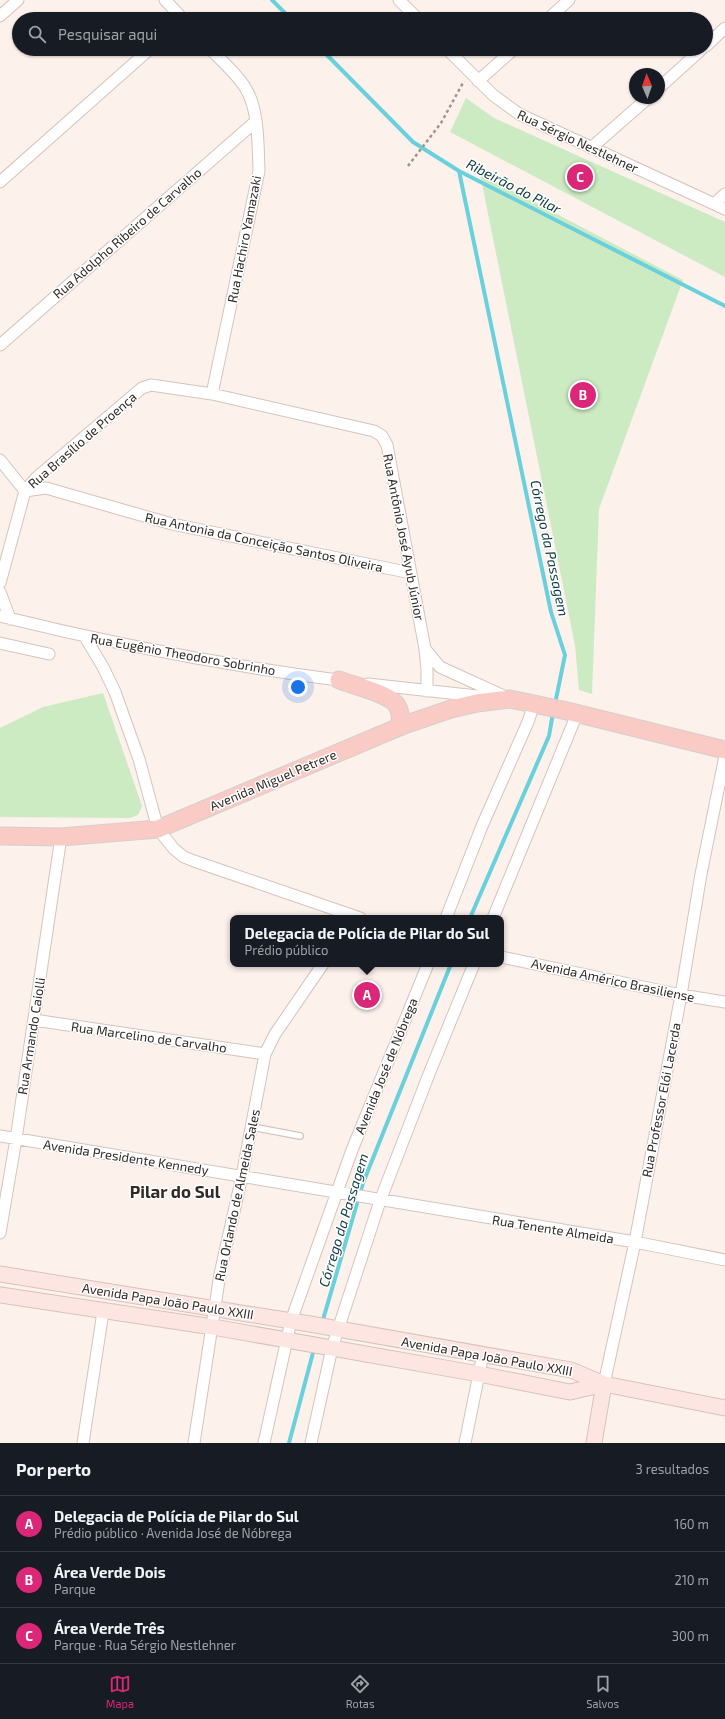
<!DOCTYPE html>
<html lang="pt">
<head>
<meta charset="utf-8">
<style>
	:root { --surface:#171b24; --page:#242831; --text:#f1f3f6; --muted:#9ea1a6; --line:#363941; --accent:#db2777 }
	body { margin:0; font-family:"Exo 2",sans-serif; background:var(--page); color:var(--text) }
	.compass { position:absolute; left:629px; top:68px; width:36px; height:36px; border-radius:50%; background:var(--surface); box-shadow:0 1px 3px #0004; rotate:358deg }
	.you { position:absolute; left:298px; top:687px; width:14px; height:14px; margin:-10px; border:3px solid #fff; border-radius:50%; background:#1a73e8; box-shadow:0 0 0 6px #1a73e833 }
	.badge { display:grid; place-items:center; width:26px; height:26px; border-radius:50%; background:var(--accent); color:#fff; font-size:13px; font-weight:700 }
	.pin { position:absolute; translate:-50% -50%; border:2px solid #fff; box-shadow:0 1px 4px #0006 }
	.popup { position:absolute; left:230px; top:915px; width:274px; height:52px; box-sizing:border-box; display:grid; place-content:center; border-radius:8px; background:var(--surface); filter:drop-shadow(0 1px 3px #0005); font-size:13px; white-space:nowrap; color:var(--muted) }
	.popup b { font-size:15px; color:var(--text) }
	.popup::after { content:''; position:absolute; left:50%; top:100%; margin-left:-8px; border:8px solid transparent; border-top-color:var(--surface) }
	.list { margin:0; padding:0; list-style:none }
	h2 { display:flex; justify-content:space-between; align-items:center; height:52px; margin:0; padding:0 16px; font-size:17px }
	h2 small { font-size:13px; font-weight:400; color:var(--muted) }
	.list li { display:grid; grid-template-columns:26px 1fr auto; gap:12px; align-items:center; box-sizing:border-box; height:56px; padding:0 16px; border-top:1px solid var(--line) }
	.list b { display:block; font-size:15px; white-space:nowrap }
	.list p { margin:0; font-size:13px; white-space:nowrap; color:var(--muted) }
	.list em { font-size:13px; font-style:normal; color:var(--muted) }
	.icon { flex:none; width:22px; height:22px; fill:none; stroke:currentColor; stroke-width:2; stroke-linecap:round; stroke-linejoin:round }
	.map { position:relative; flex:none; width:725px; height:1443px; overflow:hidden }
	.search { position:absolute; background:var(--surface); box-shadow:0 1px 3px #0004; left:12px; right:12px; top:12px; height:44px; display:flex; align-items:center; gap:10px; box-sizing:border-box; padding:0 14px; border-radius:22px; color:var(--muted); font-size:15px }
	.sheet { height:220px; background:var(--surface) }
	nav { display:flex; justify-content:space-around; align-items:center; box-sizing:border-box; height:56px; border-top:1px solid var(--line); background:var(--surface); font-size:11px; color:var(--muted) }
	nav a { display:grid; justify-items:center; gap:2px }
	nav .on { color:var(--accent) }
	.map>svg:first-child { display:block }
</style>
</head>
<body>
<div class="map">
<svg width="725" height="1443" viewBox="0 0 725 1443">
	<rect width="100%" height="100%" fill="#fdf1ec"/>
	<path fill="#ccebc2" d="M466,98l28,20 231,104v55l-275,-145z
		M480,174l203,106 -84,229 -7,185 -13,-4 -4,-45z
		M103,693l39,113 -4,9 -8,3 -130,-1v-89l43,-21z"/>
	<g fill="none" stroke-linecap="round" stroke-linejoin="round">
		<path stroke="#69d0dc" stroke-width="4" d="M272,0l19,19
			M321,49l92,93 46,29 266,135
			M459,171l92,441 14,43 -10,49
			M470,918l79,-182 4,-23
			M322,1323l41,-140 88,-219
			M289,1443l25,-94"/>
		<g stroke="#d6c3bb" stroke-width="8">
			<path id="lane" d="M252,1127l48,9"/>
		</g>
		<g stroke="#d6c3bb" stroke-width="13">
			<path id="street" d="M165,0l18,19
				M399,0l19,19
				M0,16l18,-16
				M548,19l21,-19
				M706,46l19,-18
				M210,49c11,11 29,27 36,40 13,21 12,58 13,82l-47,223
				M447,49l46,46 26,19 206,95
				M478,81l36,-32
				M659,88l43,-39
				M591,148l57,-50
				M0,182l150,-133
				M714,204l11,-10
				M0,345l255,-223
				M0,460l25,31 21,-3 126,36 239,49
				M0,583l25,-92 11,-13 106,-90 9,-3 61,9 162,37 8,5 5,9 38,204 2,20v22
				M0,592l10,27
				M0,616c113,28 229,50 345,65
				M85,637l18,30 12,25 24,67 19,70 16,20 10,8 10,4 166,57
				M0,643l49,11
				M425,649l15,18 68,31
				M368,684l118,13
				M446,918l36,-92 46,-104 6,-18
				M493,918l84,-204
				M501,957l180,38 44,7
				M34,1020l231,34
				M0,1136l635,106 90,18
				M0,1233l16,-94 45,-302
				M604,1384l31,-142 46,-247 20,-121 24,-118
				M83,1443l20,-131
				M194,1443l26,-169 22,-98 23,-122 10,-20 48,-70
				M264,1443l27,-122 61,-171 76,-186
				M311,1443l21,-95 48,-147 49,-127 45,-110
				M465,1443l18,-89"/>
		</g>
		<g stroke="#d6c3bb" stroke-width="17">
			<path id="secondary" d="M0,1274l310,50 261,46 33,14 121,24
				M0,1295l213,32 266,47 91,18 34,-8
				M594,1443l10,-59"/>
		</g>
		<g stroke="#d2d0cf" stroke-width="19">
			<path id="primary" d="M339,680c13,5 47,13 56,23 6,7 6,15 5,24
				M0,836l61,1 97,-8 246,-104 47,-16 26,-6 33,-4 57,12 158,39"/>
		</g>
		<path stroke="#9e9490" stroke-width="2.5" stroke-dasharray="3 3" stroke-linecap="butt" d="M408,166l33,-43 23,-42"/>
		<use href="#lane" stroke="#fff" stroke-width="5.5"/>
		<use href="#street" stroke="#fff" stroke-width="11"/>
		<use href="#secondary" stroke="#fde5e2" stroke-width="15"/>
		<use href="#primary" stroke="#facbc5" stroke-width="17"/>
	</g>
	<g text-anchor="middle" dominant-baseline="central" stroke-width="3" stroke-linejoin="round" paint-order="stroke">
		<g font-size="13" fill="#312a26" stroke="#fff">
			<text transform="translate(578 141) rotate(25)">Rua Sérgio Nestlehner</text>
			<text transform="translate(127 233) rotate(-41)">Rua Adolpho Ribeiro de Carvalho</text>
			<text transform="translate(244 239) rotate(-79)">Rua Hachiro Yamazaki</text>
			<text transform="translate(82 440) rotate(-41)">Rua Brasílio de Proença</text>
			<text transform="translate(404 537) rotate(79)">Rua Antônio José Ayub Júnior</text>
			<text transform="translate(264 542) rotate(12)">Rua Antonia da Conceição Santos Oliveira</text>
			<text transform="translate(183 654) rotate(10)">Rua Eugênio Theodoro Sobrinho</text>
			<text transform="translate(273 780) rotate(-23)">Avenida Miguel Petrere</text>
			<text transform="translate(613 980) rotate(12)">Avenida Américo Brasiliense</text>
			<text transform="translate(31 1036) rotate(-81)">Rua Armando Caiolli</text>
			<text transform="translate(149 1037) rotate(8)">Rua Marcelino de Carvalho</text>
			<text transform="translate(386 1066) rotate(-68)">Avenida José de Nóbrega</text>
			<text transform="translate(661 1100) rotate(-79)">Rua Professor Elói Lacerda</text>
			<text transform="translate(126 1157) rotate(9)">Avenida Presidente Kennedy</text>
			<text transform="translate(237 1195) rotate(-78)">Rua Orlando de Almeida Sales</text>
			<text transform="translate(553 1229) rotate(9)">Rua Tenente Almeida</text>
			<text transform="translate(168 1301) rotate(9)">Avenida Papa João Paulo XXIII</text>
			<text transform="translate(487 1356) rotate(10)">Avenida Papa João Paulo XXIII</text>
		</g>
		<g font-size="14" font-style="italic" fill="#0b3c42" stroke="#fff">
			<text transform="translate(514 186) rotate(27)">Ribeirão do Pilar</text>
			<text transform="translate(550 548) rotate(78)">Córrego da Passagem</text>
			<text transform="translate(343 1220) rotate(-73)">Córrego da Passagem</text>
		</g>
		<g font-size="17" font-weight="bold" fill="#312a26" stroke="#fff">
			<text x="175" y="1191">Pilar do Sul</text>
		</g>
	</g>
</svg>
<svg class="compass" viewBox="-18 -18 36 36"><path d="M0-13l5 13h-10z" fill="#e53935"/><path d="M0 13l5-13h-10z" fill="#9ea1a6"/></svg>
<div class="you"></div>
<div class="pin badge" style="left:367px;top:995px">A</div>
<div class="popup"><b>Delegacia de Polícia de Pilar do Sul</b>Prédio público</div>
<div class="pin badge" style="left:583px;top:395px">B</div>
<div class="pin badge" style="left:580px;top:177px">C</div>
<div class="search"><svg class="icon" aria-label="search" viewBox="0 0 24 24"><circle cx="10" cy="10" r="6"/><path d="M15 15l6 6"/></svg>Pesquisar aqui</div>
</div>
<section class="sheet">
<h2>Por perto<small>3 resultados</small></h2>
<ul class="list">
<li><span class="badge">A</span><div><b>Delegacia de Polícia de Pilar do Sul</b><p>Prédio público · Avenida José de Nóbrega</p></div><em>160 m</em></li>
<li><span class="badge">B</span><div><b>Área Verde Dois</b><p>Parque</p></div><em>210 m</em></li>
<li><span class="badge">C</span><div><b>Área Verde Três</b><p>Parque · Rua Sérgio Nestlehner</p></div><em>300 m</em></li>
</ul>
</section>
<nav>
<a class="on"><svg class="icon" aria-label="map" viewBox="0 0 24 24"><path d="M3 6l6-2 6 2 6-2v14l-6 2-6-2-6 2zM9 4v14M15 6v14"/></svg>Mapa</a>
<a><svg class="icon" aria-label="directions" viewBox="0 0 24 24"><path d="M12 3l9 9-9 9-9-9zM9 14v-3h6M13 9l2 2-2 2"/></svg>Rotas</a>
<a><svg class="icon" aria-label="saved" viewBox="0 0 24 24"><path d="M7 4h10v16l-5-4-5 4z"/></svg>Salvos</a>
</nav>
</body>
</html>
